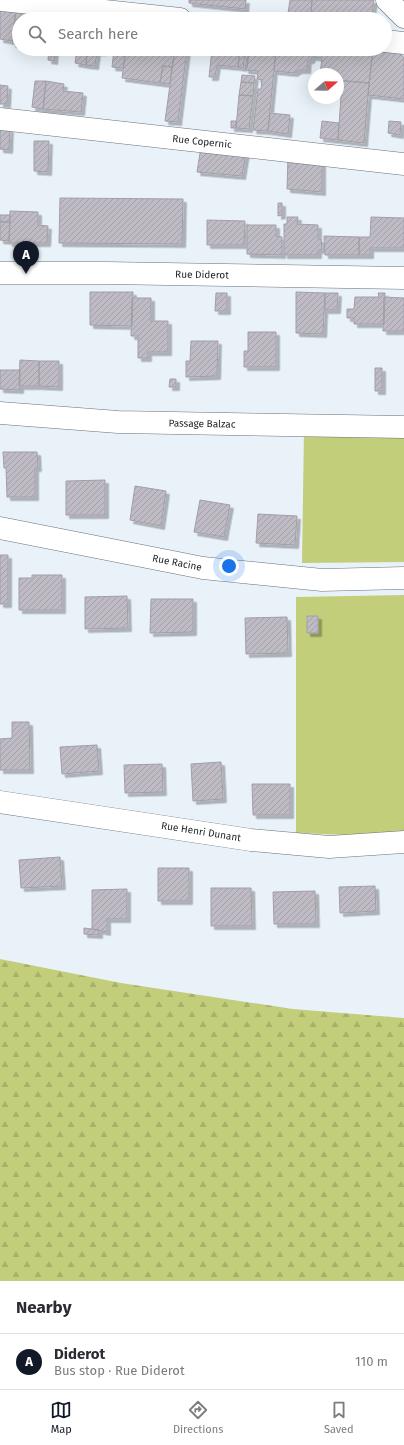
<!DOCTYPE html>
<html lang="en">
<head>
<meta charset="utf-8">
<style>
	:root { --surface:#fff; --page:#f2f2f3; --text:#2b2b33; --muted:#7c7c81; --line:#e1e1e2; --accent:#111827 }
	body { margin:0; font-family:"Fira Sans",sans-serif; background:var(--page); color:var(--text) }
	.compass { position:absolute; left:308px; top:68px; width:36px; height:36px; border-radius:50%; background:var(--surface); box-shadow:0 4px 16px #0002; rotate:70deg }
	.you { position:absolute; left:229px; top:566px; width:14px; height:14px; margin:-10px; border:3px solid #fff; border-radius:50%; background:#1a73e8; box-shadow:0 0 0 6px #1a73e833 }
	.badge { display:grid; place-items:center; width:26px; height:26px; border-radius:50%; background:var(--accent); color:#fff; font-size:13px; font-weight:700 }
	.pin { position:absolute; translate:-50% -33px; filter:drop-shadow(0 1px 2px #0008) }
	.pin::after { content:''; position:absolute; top:21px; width:14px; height:12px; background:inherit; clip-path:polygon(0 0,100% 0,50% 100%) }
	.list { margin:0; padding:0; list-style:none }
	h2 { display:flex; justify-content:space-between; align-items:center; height:52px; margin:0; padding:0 16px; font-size:17px }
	h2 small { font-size:13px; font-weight:400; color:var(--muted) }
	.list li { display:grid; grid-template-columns:26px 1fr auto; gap:12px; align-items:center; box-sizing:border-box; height:56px; padding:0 16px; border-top:1px solid var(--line) }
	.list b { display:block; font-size:15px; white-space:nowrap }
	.list p { margin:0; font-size:13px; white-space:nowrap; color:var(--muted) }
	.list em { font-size:13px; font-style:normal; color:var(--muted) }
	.icon { flex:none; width:22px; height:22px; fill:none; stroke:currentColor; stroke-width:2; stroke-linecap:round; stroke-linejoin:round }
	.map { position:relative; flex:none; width:404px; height:1281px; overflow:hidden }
	.search { position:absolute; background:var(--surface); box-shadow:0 4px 16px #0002; left:12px; right:12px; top:12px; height:44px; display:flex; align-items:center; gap:10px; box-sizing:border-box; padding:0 14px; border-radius:22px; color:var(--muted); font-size:15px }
	.sheet { height:108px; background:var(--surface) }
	nav { display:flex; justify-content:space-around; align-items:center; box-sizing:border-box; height:56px; border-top:1px solid var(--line); background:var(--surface); font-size:11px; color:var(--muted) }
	nav a { display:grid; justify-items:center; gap:2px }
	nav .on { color:var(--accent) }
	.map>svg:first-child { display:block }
</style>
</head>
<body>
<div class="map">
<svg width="404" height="1281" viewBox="0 0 404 1281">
	<defs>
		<pattern id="forest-firs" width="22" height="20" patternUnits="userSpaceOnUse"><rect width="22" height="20" fill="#c3ce7b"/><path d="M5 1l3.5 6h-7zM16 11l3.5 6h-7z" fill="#a7b16a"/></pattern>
		<pattern id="building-hatch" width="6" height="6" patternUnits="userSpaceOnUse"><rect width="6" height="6" fill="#bebbc4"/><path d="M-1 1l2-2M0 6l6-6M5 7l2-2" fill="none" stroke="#a3a0a8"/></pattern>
		<filter id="shadow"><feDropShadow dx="3.5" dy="3.5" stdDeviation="0" flood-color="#0004"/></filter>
	</defs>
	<rect width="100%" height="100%" fill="#e9f2f9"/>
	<path fill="#c3ce7b" d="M304,429l100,1v132l-102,1z
		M404,595v239l-59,1 -49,-2v-236z"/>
	<path fill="url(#forest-firs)" d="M0,959l121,24 172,26 111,9v263h-404z"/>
	<path fill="url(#building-hatch)" stroke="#a29ea8" filter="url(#shadow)" d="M189,0h57l-1,9 -56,-6z
		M290,0h22l-1,15 -23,-2z
		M312,0h62l-3,19h-22l-38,-4z
		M0,8l16,2 -4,31 -12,-2z
		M16,10l36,4 -1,5h-32v25h-7z
		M52,14l18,2v3h-19z
		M49,49h6l-1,12 -6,-1z
		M72,49h15l-1,16 -11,-2 2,-14z
		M87,49h16v3h-6l-2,14 -9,-1z
		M114,49h12l-3,19 -11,-1z
		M126,49h49l-3,18 -9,-1 -3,17 -38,-5z
		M175,49h12l-9,73 -13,-1z
		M212,49h33v3l-5,-1 -2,16 -21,-2 -2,12h-6z
		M245,49h31l-8,82 -15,-1 5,-41h3l1,-9 -5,-1 1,-8 -13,-1v-2h2l2,-16z
		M276,49h40l-1,8h-3l-1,3h-3l-1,10h-8l-5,3 -20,-2z
		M316,49h57l-4,34 -31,-3v-6h-18l2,-16 -7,-1z
		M373,49h23l8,9v41l-36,-4z
		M240,51l5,1 -2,16 -5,-1z
		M248,52h1l-2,16h-2z
		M163,66l9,1 -2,17 -10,-1z
		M242,75l13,1 -1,7 -13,-1z
		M35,81h11l-3,28 -11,-2z
		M46,81l18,3 -1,7 20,2 -2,19 -38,-3z
		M342,81l27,2 -5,60 -26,-3z
		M241,82l13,1 -1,13 -14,-1z
		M0,85l8,1 -1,18h-7z
		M239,95l14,1 -4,33 -13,-1z
		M270,113l20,2 -2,19 -20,-3z
		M231,121h5v7h-5z
		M322,121l17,2 -1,17 -18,-2z
		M389,121l12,1 -1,13 -12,-2z
		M0,128l10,1 -1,21 -9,-1z
		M34,141h15l-1,31 -14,-1z
		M201,147l45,5 -4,24 -45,-4z
		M288,157l34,3v32l-35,-3z
		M60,198l123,1 -1,45 -123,-1z
		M278,203h4v12l-4,1z
		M10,211l28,1v13l10,1 -1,17h-38z
		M0,215h10v7h-10z
		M287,217h11l-1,7 21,1v14h3l1,11h-4v5h-34v-31h3z
		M371,217l33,1v30h-34v7h-11v-18h11z
		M207,220l38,1 -1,24h-37z
		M0,222h10l-1,19 -9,-1z
		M247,225h29v11l6,1v18l-35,-1z
		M324,236l35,1v18h-34z
		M90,292h43l-1,34 -42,-1z
		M296,292l29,1 -2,41 -27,-1z
		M216,293h11v18h-12z
		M325,293h13l-1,17h-12z
		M378,293h7l-1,31h-30v-6h-7v-9h7l1,-12h24z
		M384,297l20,1v33h-21z
		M132,298h19v23h17v31h-20v6h-10v-22h-7z
		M248,332h28v35h-32v-16h4z
		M191,341h27l-1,35 -31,1v-16h4z
		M20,360l19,1v25h-20z
		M39,361h20v26l-20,-1z
		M375,368h7v23h-7z
		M0,370h20v20l-20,-1z
		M170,379h6v8h-7z
		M3,452h34l1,16h-3v29h-28l-1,-29h-2z
		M105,480v35h-39v-34z
		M135,486l31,5 -5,35 -31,-6z
		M200,500l30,5 -6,32 -30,-5z
		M258,514l39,2 -2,29 -39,-2z
		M0,555h8v49h-8z
		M32,575h30v35h-43v-32h13z
		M127,596l1,32 -43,1v-32z
		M151,599h42v33l-43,1z
		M307,616h11v17h-11z
		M287,617l1,36 -42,1 -1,-36z
		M12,722h17l1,48h-30v-31l12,-1z
		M97,745l2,26 -37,3 -2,-27z
		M221,762l2,37 -30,2 -2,-37z
		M162,764l1,28 -38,1 -1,-28z
		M252,784h38v31h-37z
		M60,857l2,29 -41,2 -2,-28z
		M158,868h31v33h-31z
		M375,886l1,25 -36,2 -1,-26z
		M211,888h40l1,38h-41z
		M127,889v30h-20v13l-15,-3v-39z
		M315,891l1,33h-42l-1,-32z
		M84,928l15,2v5l-15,-1z"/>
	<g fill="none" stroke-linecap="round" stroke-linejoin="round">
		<g stroke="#6a7178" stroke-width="23">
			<path id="minor" d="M2,0l178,19
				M387,0l17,17
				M385,41l19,2
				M0,119l404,45
				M0,273h106l298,5
				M0,413l118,9 286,5
				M0,528l203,40 119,12 82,-2
				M0,802l251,38 78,7 75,-5"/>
		</g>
		<use href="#minor" stroke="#fff" stroke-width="22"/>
	</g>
	<g text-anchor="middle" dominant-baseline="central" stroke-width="3.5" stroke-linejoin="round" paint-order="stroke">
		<g font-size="10" fill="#1e2123" stroke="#fff">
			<text transform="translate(202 142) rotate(6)">Rue Copernic</text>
			<text transform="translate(202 275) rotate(1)">Rue Diderot</text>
			<text transform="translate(202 424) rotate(1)">Passage Balzac</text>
			<text transform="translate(177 563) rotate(11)">Rue Racine</text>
			<text transform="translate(201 832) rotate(9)">Rue Henri Dunant</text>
		</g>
	</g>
</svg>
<svg class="compass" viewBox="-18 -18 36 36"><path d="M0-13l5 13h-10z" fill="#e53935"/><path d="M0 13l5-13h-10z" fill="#7c7c81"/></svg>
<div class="you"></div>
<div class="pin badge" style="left:26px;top:274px">A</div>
<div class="search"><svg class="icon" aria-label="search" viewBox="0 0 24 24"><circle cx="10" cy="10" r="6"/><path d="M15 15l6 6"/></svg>Search here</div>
</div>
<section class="sheet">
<h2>Nearby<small></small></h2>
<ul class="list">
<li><span class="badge">A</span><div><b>Diderot</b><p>Bus stop · Rue Diderot</p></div><em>110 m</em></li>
</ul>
</section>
<nav>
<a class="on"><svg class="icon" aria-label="map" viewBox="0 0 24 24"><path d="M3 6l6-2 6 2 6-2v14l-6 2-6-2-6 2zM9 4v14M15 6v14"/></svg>Map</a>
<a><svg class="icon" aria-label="directions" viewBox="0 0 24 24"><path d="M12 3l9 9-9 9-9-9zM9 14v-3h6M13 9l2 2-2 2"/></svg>Directions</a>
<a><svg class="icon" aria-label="saved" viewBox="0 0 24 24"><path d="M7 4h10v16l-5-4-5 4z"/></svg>Saved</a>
</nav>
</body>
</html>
